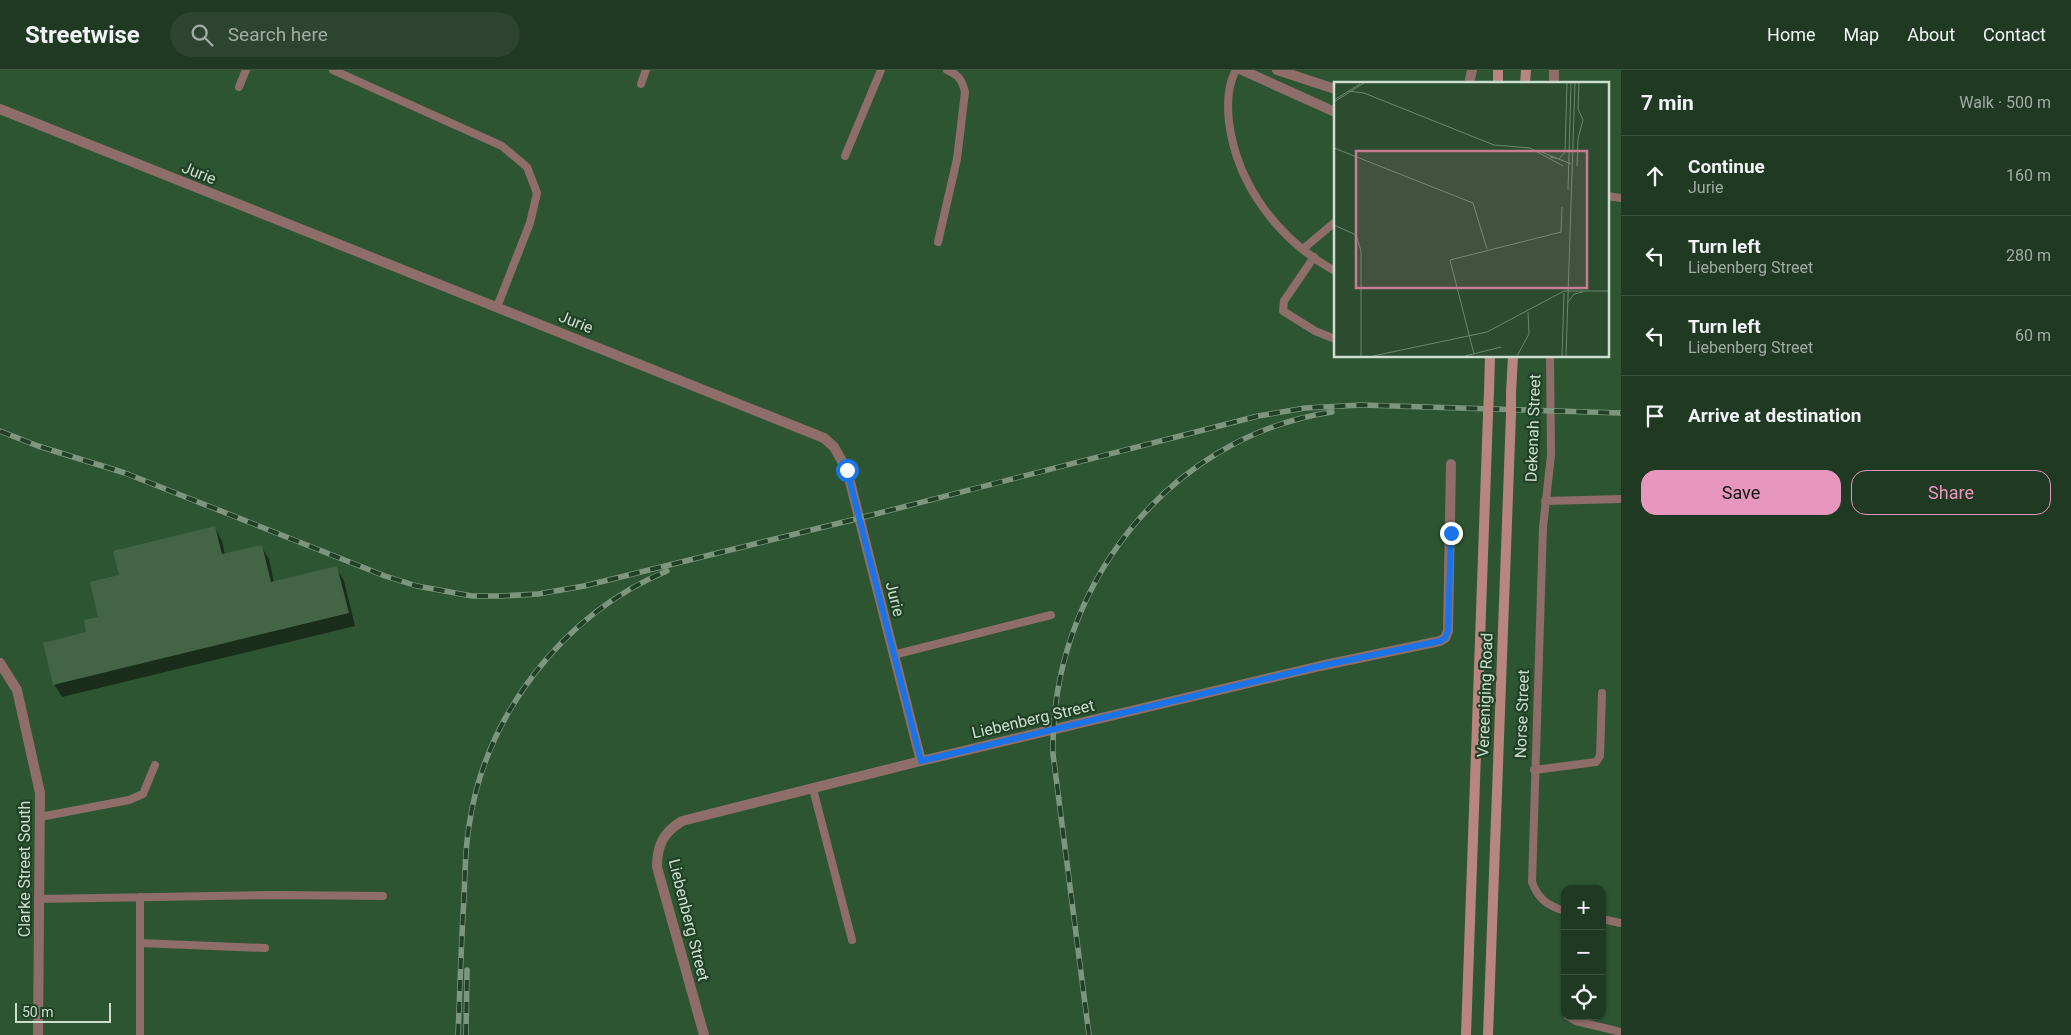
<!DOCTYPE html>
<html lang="en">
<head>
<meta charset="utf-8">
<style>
	:root { --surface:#203923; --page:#2d4430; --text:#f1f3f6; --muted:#a2aca6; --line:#3d5341; --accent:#e797bd }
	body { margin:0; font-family:Roboto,sans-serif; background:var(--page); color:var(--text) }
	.controls { position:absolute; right:15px; bottom:15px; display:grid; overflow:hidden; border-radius:10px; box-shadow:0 1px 4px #0004 }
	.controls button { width:45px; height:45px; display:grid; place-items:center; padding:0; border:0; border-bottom:1px solid var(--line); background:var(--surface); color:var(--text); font:25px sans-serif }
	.scale { position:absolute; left:15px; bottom:12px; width:96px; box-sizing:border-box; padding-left:5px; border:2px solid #ccdfcd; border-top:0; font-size:14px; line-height:18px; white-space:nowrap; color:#ccdfcd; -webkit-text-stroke:4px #204125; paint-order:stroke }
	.stop { position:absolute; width:15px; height:15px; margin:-11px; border:4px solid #1a73e8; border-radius:50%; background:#fff }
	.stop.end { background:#1a73e8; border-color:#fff; box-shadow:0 1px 5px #0008 }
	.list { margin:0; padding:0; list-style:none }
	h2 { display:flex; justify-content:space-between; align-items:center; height:65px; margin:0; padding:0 20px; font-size:21px }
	h2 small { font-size:16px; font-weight:400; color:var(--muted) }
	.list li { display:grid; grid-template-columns:32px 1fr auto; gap:15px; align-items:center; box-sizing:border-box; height:80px; padding:0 20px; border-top:1px solid var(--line) }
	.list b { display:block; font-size:19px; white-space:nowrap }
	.list p { margin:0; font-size:16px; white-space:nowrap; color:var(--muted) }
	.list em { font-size:16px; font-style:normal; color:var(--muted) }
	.actions { display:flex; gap:10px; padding:15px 20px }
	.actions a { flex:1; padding:11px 0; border:1px solid var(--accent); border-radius:15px; text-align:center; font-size:18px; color:var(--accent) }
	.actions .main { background:var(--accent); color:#111 }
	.icon { flex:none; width:28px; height:28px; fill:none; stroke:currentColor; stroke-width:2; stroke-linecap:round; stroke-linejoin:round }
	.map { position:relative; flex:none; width:1621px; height:965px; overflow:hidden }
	header { display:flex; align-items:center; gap:30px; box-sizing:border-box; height:70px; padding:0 25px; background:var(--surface); border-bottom:1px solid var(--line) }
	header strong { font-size:24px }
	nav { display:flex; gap:28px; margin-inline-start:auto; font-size:18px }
	.search { width:350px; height:45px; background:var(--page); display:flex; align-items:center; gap:12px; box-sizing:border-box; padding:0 18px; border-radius:28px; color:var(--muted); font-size:19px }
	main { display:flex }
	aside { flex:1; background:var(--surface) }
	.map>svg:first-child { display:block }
</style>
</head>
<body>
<header>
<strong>Streetwise</strong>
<div class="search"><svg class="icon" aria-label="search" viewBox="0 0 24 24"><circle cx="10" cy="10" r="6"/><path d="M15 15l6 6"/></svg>Search here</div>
<nav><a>Home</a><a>Map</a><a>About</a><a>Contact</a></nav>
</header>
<main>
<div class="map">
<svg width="1621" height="965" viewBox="0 0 1621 965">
	<rect width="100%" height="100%" fill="#2b4c2f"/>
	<path fill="#2d5532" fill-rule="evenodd" d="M0,0h1621v965h-1621zM1335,14h272v272h-272zM1565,819h37v127h-37z"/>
	<path fill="#0007" d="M215,458l7,13 3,14 36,-9 8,13 5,24 62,-16 8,14 11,45 -293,71 -8,-13 46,-66 20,-42z"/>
	<path fill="#436546" d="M215,456l7,28 40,-9 9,37 66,-16 12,47 -296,72 -10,-42 43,-11 -2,-12 14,-3 -8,-35 29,-7 -6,-24z"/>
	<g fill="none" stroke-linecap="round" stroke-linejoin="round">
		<path stroke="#8f6e6a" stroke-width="8" d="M333,0l169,76 25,21 10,26 -7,30 -33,84
			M1236,0c-9,16 -9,34 -7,52 8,64 51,119 106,149
			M641,14l5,-14
			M239,17l7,-17
			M845,86l36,-86
			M1607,126l14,2
			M938,172l19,-83 8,-67c-3,-12 -6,-17 -18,-22
			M1303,179l32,-27
			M1314,187l-30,44 -1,10 32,20 20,8
			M1550,286l1,99 -8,72 -11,355c6,17 16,24 33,29
			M1545,431l76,-2
			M893,585l158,-40
			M1534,700l62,-8 4,-6 2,-63
			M813,719l39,151
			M40,747l89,-17 14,-6 12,-29
			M40,829l236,-4 107,1
			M1602,849l19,4
			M140,873l125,5
			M1568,946l8,5 45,11
			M140,965v-138"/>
		<path stroke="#8f6e6a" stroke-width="10" d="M1242,0l93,42
			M1277,0l58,19
			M1469,14l3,-14
			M1554,14v-14
			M0,39l824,329 10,9 13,23 74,291
			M0,593l17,27 23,103 -2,242
			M704,965l-47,-168c0,-22 6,-34 25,-46l239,-60 399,-95 120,-25 5,-3 3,-7 3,-167"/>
		<path stroke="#b8857f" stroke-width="10" d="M1498,14v-14
			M1525,14l1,-14
			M1489,322l1,-36
			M1511,323l2,-37
			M1466,965l22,-621
			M1488,965l23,-621"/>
		<g stroke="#7d977f" stroke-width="5.5">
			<path id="rail" d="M0,361l38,15 87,27 260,103 32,10 55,10h29l37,-2 46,-8 276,-68 398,-102 47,-8 56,-3 260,8
				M458,965c2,-46 3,-91 6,-137 1,-23 1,-48 5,-72 16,-111 94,-212 198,-255
				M466,965l1,-65
				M1089,965l-36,-281c-3,-164 113,-317 279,-342"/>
		</g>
		<use href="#rail" stroke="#204125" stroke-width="4" stroke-dasharray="11" stroke-linecap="butt"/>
		<path stroke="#b8857f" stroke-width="10" d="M1488,344l1,-22
			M1511,344v-21"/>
	</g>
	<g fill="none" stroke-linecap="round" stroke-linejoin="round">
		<path stroke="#1a73e8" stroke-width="6" d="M847,400l74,291 399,-95 120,-25 5,-3 3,-7 3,-98"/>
	</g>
	<g text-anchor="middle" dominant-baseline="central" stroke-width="4.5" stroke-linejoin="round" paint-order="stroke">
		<g font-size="16" fill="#ccdfcd" stroke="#204125">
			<text transform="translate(199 103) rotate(22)">Jurie</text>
			<text transform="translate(576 252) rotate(22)">Jurie</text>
			<text transform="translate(1533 358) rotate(-88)">Dekenah Street</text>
			<text transform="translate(895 529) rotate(76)">Jurie</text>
			<text transform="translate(1485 625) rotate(-88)">Vereeniging Road</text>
			<text transform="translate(1522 644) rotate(-88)">Norse Street</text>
			<text transform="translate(1033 649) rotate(-13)">Liebenberg Street</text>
			<text transform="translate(24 799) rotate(-90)">Clarke Street South</text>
			<text transform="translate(689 850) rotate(76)">Liebenberg Street</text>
		</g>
	</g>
	<g transform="translate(1334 12)">
		<rect width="275" height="275" fill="#2b4c2f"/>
		<path fill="none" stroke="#6b876e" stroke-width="1" d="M14,9l16,2 130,52 36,3 33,18M0,18l26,-16M0,20l30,-19M0,66l139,55 14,46M205,69l32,13M216,75l9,2 6,-7 2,-69M243,84l1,-27 5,-19 -5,-11 1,-26M234,108l3,-107M0,143l22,10 5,16v105M234,220l6,-8 9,-2M140,272l-24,-94 111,-28 1,-25M39,274l114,-24 77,-41h45M131,274l36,-9M183,274l12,-22 -1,-22M228,274l2,-63M232,274l9,-273"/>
		<path fill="#c77c94" fill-opacity="0.15" stroke="#c77c94" stroke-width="2.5" d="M22,69h231v137h-231z"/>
		<rect width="275" height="275" fill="none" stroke="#ccdfcd" stroke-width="2.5"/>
	</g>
</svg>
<div class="controls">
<button>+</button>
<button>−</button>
<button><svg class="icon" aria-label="locate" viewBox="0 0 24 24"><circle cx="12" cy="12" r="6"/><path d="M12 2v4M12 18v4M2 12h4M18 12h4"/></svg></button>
</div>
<div class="scale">50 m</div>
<div class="stop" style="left:847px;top:400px"></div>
<div class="stop end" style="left:1451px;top:463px"></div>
</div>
<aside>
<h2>7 min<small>Walk · 500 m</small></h2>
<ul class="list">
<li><svg class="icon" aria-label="ahead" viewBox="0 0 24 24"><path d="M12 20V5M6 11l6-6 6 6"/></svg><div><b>Continue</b><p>Jurie</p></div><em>160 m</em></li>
<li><svg class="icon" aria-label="left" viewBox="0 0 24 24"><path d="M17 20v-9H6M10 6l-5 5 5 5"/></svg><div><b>Turn left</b><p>Liebenberg Street</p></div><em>280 m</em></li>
<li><svg class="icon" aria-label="left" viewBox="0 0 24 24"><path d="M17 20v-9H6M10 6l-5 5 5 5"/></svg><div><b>Turn left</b><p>Liebenberg Street</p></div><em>60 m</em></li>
<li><svg class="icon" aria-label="arrive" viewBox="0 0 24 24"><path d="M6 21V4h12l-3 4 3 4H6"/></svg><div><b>Arrive at destination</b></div></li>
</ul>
<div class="actions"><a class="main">Save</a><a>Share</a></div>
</aside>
</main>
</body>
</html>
